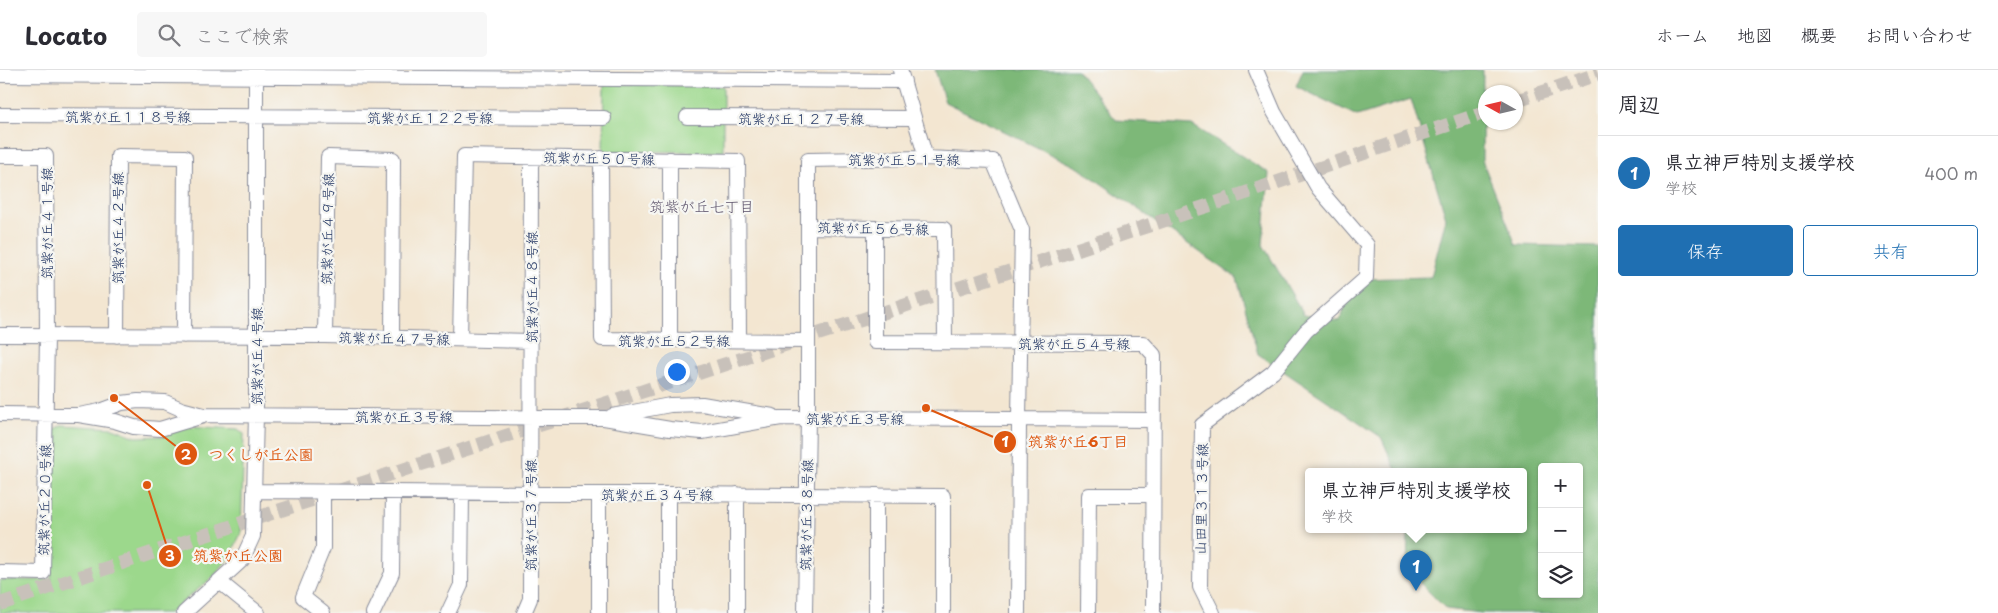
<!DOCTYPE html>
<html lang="ja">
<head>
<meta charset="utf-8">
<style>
	:root { --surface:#fff; --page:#f7f7f7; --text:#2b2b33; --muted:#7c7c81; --line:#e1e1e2; --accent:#1f6fb2 }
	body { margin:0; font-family:"Playpen Sans","Klee One",sans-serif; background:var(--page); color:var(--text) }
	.controls { position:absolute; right:15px; bottom:15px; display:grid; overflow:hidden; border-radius:5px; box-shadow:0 1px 4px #0004 }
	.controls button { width:45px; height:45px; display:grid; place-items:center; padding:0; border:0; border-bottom:1px solid var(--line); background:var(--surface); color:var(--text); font:25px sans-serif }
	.compass { position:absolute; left:1478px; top:15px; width:45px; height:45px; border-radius:50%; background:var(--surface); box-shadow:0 1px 4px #0004; rotate:278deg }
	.you { position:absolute; left:676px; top:301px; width:18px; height:18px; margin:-12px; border:4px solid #fff; border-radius:50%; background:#1a73e8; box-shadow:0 0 0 8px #1a73e833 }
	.badge { display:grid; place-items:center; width:32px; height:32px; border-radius:50%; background:var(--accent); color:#fff; font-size:16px; font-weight:700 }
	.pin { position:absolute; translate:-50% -41px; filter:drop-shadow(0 1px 2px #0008) }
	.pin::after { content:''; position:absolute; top:26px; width:18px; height:15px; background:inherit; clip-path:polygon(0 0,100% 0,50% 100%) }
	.popup { position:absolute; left:1305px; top:398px; width:222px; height:65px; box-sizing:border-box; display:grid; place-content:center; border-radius:5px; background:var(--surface); filter:drop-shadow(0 1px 4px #0005); font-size:16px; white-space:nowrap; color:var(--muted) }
	.popup b { font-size:19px; color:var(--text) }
	.popup::after { content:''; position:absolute; left:50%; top:100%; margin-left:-10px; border:10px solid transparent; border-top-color:var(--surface) }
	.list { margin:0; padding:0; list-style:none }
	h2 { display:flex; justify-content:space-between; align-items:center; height:65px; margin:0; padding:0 20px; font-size:21px }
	h2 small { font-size:16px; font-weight:400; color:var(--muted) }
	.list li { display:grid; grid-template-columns:32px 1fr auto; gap:15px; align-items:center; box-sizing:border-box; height:75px; padding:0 20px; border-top:1px solid var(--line) }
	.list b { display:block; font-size:19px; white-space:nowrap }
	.list p { margin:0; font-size:16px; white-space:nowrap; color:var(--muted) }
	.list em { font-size:16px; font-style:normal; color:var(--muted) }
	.actions { display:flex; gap:10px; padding:15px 20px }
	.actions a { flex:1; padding:11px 0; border:1px solid var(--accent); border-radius:5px; text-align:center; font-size:18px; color:var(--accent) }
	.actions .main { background:var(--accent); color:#fff }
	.icon { flex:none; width:28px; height:28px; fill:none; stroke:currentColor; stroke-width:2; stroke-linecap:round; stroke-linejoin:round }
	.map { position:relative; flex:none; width:1598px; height:543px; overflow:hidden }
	header { display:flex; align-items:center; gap:30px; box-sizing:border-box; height:70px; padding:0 25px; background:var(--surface); border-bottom:1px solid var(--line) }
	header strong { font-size:24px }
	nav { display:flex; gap:28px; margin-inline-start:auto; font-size:18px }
	.search { width:350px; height:45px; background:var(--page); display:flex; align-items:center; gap:12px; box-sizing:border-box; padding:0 18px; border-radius:5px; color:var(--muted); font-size:19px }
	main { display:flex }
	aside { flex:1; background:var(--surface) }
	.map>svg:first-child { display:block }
</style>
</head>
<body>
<header>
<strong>Locato</strong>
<div class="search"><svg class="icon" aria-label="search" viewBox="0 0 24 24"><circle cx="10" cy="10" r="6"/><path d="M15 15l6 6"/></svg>ここで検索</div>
<nav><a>ホーム</a><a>地図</a><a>概要</a><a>お問い合わせ</a></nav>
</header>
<main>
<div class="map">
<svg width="1598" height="543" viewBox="0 0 1598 543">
	<rect width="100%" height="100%" fill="#f6f6f2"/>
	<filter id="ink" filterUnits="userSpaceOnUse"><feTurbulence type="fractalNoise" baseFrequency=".02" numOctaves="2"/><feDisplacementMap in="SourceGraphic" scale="10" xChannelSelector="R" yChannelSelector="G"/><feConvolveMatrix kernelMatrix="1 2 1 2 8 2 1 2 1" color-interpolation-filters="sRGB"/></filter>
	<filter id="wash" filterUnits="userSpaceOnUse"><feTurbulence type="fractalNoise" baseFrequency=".0096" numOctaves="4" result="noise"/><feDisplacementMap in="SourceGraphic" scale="20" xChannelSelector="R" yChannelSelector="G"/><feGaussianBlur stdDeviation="1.12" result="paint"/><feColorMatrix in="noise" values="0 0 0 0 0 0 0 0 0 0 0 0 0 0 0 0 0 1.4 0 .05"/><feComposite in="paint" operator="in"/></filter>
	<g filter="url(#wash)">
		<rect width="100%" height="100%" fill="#f3e6d1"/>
		<path fill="#9cd88c" stroke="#5c8475" d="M604,14l119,2v66l-120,-1z
			M61,355l52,3 23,9 29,-1 21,-10 52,3 6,5 -3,99 -11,24 -17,20 -44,36h-169v-33h51l1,-149z"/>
		<path fill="#7db878" stroke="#4c746b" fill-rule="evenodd" d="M935,0h142l39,50 76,5 77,48 -6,72 41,70 35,6 19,-42 73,-2 15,-59 -35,-119 -54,17 -61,-30 7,-16h180l-1,90 34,85 82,2v366h-117l-35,-4 -39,-39 1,-40h116v-58h-127l-16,-35 -123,-83 -21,-76 -158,-110 -134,-66zM1542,397h37v127h-37z"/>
	</g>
	<g filter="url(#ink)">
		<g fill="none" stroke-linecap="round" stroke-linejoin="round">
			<path stroke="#c8c1ba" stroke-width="14" stroke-dasharray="14 7" stroke-linecap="butt" d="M1516,31l82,-27
				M0,534c328,-111 657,-217 986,-325 167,-54 333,-111 500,-167"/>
			<g stroke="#878a98" stroke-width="16">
				<path id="minor" d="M900,0l26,88
					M0,5l904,6
					M0,45l604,3
					M687,47l227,1
					M0,86h46l1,180 -4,237 -43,-1
					M601,88l1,181 206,2
					M670,89v181
					M808,157l136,2 1,113
					M875,158v114l268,1 11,12 -1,258
					M0,265l325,1 206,5
					M117,266l1,-180 67,1 -1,179
					M325,266l3,-179 65,2 -1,179
					M460,269l4,-183 274,5 1,179
					M0,344l79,1 36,6 19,6 26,2 43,-13
					M79,345l21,-4 22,-8 16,-2 27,1 16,7 23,6 400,3 66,11 32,3 79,-14 238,1 -1,194
					M612,346l58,-11 32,-1 71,12
					M255,421l688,5v117
					M876,425v118
					M220,512l38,31
					M184,543l58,-53 11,-24 3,-121v-345
					M323,543l-20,-16 20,-49v-56
					M373,543l19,-40 1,-80
					M448,543l13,-28 1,-92
					M524,543l6,-14 1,-442
					M599,543v-119
					M668,543v-119
					M737,543v-119
					M805,543l3,-196v-257l118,-2 67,3 29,69 -3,189 134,1
					M1088,543l1,-118h64
					M1213,543l-13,-26 2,-162 71,-53 33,-41 60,-53 1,-33 -49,-57 -44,-76 -18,-42"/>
			</g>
			<use href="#minor" stroke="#fff" stroke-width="14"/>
		</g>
	</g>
	<g text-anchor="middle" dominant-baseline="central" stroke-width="4.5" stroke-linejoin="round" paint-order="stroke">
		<g font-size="14" fill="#1b2f5e" stroke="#f6f6f2">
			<text x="128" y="46">筑紫が丘１１８号線</text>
			<text x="430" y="47">筑紫が丘１２２号線</text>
			<text x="801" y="48">筑紫が丘１２７号線</text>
			<text transform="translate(599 88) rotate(1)">筑紫が丘５０号線</text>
			<text x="904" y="89">筑紫が丘５１号線</text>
			<text transform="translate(46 153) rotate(-90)">筑紫が丘４１号線</text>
			<text transform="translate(117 158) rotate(-90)">筑紫が丘４２号線</text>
			<text transform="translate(873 158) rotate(1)">筑紫が丘５６号線</text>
			<text transform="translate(327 159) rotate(-89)">筑紫が丘４９号線</text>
			<text transform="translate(531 217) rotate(-90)">筑紫が丘４８号線</text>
			<text transform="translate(394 268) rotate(1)">筑紫が丘４７号線</text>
			<text x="674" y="270">筑紫が丘５２号線</text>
			<text x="1074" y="273">筑紫が丘５４号線</text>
			<text transform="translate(256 286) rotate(-90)">筑紫が丘４号線</text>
			<text x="404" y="346">筑紫が丘３号線</text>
			<text x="855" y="348">筑紫が丘３号線</text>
			<text x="657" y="424">筑紫が丘３４号線</text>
			<text transform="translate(1201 429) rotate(-89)">山田里３１３号線</text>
			<text transform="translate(44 430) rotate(-89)">筑紫が丘２０号線</text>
			<text transform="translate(530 445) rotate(-90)">筑紫が丘３７号線</text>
			<text transform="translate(806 445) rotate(-89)">筑紫が丘３８号線</text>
		</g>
		<g font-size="15" fill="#5e546c" stroke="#f6f6f2">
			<text x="702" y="135">筑紫が丘七丁目</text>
		</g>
	</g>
	<path fill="none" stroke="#de5710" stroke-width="2" d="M926 338L1005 372M114 328L186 384M147 415L170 486"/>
	<g fill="#de5710" stroke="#f6f6f2" stroke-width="2">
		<circle cx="926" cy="338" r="5"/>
		<circle cx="114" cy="328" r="5"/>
		<circle cx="147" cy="415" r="5"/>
		<circle cx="1005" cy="372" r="12"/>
		<circle cx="186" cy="384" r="12"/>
		<circle cx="170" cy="486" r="12"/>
	</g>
	<g font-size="15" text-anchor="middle" font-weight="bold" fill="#fff">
		<text x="1005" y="377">1</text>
		<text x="186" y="390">2</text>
		<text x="170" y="491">3</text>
	</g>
	<g font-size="15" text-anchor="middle" font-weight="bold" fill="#de5710" stroke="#f6f6f2" stroke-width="4.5" stroke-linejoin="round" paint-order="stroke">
		<text x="1078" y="377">筑紫が丘6丁目</text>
		<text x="261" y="390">つくしが丘公園</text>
		<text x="238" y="491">筑紫が丘公園</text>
	</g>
</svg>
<div class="controls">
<button>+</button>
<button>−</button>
<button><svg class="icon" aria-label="layers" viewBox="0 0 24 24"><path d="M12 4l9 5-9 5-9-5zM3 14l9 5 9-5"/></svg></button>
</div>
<svg class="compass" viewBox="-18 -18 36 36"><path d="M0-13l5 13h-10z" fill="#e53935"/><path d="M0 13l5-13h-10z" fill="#7c7c81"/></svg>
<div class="you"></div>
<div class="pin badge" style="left:1416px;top:521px">1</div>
<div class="popup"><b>県立神戸特別支援学校</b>学校</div>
</div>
<aside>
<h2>周辺<small></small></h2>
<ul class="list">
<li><span class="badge">1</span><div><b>県立神戸特別支援学校</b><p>学校</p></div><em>400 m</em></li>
</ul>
<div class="actions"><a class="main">保存</a><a>共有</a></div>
</aside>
</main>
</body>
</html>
